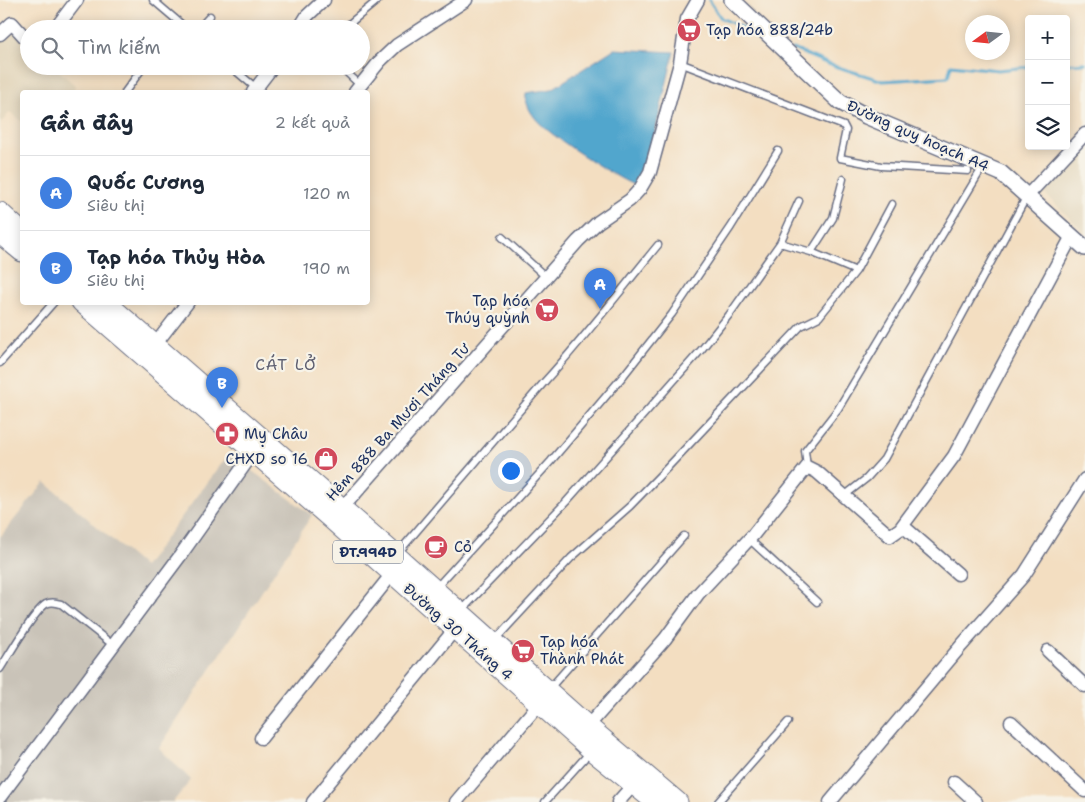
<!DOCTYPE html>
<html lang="vi">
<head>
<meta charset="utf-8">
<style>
	:root { --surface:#fff; --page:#f2f2f3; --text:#1f2937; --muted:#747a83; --line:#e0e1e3; --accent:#d1495b }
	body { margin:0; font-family:"Shantell Sans",sans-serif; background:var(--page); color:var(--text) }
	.controls { position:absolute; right:15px; top:15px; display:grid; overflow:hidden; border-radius:5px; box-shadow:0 2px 12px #0003 }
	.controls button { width:45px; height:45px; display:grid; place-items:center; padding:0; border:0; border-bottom:1px solid var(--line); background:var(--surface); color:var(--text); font:25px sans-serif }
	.compass { position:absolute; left:965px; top:15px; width:45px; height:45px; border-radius:50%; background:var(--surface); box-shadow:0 2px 12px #0003; rotate:255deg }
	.you { position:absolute; left:510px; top:470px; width:18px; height:18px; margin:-12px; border:4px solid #fff; border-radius:50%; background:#1a73e8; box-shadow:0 0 0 8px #1a73e833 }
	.badge { display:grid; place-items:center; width:32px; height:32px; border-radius:50%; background:var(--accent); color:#fff; font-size:16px; font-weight:700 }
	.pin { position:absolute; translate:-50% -41px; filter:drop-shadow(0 1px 2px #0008) }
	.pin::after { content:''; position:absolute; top:26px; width:18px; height:15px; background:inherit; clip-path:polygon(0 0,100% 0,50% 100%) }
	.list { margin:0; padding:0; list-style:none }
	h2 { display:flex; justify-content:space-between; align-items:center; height:65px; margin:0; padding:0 20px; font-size:21px }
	h2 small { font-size:16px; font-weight:400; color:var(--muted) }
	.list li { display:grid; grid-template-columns:32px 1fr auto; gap:15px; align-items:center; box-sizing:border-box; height:75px; padding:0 20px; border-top:1px solid var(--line) }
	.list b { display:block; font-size:19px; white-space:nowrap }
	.list p { margin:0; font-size:16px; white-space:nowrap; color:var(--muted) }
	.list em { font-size:16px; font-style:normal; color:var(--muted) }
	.icon { flex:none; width:28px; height:28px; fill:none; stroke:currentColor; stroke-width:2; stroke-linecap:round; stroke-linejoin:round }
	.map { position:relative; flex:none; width:1085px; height:802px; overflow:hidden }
	.search { position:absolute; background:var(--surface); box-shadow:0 2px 12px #0003; left:20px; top:20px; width:350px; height:55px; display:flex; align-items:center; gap:12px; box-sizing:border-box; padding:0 18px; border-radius:28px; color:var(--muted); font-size:19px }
	.panel { position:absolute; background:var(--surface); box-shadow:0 2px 12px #0003; left:20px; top:90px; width:350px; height:215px; border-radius:5px }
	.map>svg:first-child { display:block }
</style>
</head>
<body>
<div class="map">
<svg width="1085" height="802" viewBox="0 0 1085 802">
	<rect width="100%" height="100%" fill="#f7f3e8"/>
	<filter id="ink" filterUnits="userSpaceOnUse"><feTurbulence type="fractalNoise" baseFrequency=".02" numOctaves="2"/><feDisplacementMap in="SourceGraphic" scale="10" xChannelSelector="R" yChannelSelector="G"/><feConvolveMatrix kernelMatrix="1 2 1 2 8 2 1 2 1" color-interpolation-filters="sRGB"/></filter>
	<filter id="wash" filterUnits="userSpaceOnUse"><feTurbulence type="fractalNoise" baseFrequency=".0096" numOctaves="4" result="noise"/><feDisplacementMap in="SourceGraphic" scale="20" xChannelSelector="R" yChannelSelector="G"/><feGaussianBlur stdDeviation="1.12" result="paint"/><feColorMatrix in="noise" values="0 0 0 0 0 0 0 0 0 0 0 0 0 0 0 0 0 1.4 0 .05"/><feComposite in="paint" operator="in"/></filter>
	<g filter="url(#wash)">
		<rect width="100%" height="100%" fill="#f3dec1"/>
		<path fill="#e0d2b6" d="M13,32l16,13v21h24l23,20 -5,6h-49v30l-12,-10 -10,12v-83l6,-7z
			M1085,140v93l-46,-45z"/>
		<path fill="#c9c3b8" d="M229,454l83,61 -153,233 32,32 -18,22h-173v-265l45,-55 99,85z"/>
		<path fill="#51a6cd" stroke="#366a96" d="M614,49l60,3 -25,105 -10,25 -5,3c-21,-9 -86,-50 -99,-67 -6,-8 -10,-15 -9,-25l26,-4z"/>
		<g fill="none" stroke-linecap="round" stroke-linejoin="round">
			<path stroke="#51a6cd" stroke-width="3" d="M709,0l12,18 38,17
				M793,49l38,16 52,16 65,-4 3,-12 47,5 31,-3
				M1066,64l19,-1"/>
		</g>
	</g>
	<g filter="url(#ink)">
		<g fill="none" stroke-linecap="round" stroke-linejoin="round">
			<g stroke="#676c81" stroke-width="9">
				<path id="service" d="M153,0l34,29
					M306,20l10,9
					M198,29l12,-13
					M343,29l35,-29
					M680,63l164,63 2,4 -6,28 41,8 87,5
					M230,66l26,22
					M340,66l20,19
					M125,92l19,-26
					M502,237l44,40
					M780,243l31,9 45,19
					M811,252l22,-34 10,-39
					M0,363l54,-61
					M807,467l-2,-16 33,-42 146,-244
					M844,496l23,-18 17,-19 143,-263
					M749,539l68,63
					M397,554l149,-174c39,-43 75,-90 112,-135
					M435,589l116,-128 73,-86 48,-61 59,-87 47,-76
					M461,611l105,-109 136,-153 27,-34 51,-72 19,-42
					M495,640l76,-82 59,-52 37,-38 134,-142 18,-9 37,-46 36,-67
					M0,669c9,-14 34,-58 46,-65 6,-3 10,-1 15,0l52,41
					M550,688l134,-152
					M545,802l46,-51
					M718,802l70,-80"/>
			</g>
			<g stroke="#676c81" stroke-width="15">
				<path id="minor" d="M55,29l22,-29
					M299,29l8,-13 17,-16
					M0,34l12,-11 17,19
					M253,92l20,-26
					M355,92l25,-31 17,-16 69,-45
					M1028,195l57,-61
					M154,346l34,-44
					M337,514l241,-273 20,-19 32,-22 10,-11 10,-17 30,-109 7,-44 11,-19
					M903,526l55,48
					M1048,651l37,35
					M1011,722l74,69
					M588,726l77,-87 33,-45 55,-59 54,-68 10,5 73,64 10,-7 54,-73 118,-220
					M261,738l131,-164
					M954,782l22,20
					M0,797l180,-241 73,-103
					M313,802l142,-173
					M456,802l83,-98
					M618,802l16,-18
					M830,802l131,-156 63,-71 61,-96"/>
			</g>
			<g stroke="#676c81" stroke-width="18">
				<path id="tertiary" d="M732,0l108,102 26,14 135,57 84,75"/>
			</g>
			<g stroke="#676c81" stroke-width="21">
				<path id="primary" d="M0,212l22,20
					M0,234l22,18
					M81,302l251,218 260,231 63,51
					M106,302l290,253 192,171 90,76"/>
			</g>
			<use href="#service" stroke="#fff" stroke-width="6"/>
			<use href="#minor" stroke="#fff" stroke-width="12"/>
			<use href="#tertiary" stroke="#fff" stroke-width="15"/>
			<use href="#primary" stroke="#fff" stroke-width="19"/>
		</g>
	</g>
	<defs>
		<g id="supermarket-disc" transform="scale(1.25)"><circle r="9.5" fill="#d1495b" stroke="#f7f3e8"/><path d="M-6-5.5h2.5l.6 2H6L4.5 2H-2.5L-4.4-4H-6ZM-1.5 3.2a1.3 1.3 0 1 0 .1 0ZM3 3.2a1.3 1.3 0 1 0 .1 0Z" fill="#fff"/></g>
		<g id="pharmacy-disc" transform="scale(1.25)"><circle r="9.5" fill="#d1495b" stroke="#f7f3e8"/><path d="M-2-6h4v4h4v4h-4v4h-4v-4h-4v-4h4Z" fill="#fff"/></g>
		<g id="shop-disc" transform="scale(1.25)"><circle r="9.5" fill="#d1495b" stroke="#f7f3e8"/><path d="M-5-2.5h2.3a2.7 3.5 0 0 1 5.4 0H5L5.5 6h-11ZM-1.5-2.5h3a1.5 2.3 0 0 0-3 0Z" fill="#fff"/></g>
		<g id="cafe-disc" transform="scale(1.25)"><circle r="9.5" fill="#d1495b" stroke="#f7f3e8"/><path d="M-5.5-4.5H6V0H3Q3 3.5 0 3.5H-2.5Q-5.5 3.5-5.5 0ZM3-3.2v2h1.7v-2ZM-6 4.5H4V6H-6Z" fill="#fff"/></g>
	</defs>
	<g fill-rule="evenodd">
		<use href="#supermarket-disc" x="689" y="30"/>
		<use href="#supermarket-disc" x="547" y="310"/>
		<use href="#pharmacy-disc" x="227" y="434"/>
		<use href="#shop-disc" x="326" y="459"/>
		<use href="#cafe-disc" x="436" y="547"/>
		<use href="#supermarket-disc" x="523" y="651"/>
	</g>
	<g text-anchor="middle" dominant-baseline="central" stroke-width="4.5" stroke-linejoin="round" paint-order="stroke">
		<rect fill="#f7f3e8" stroke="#5d6a87" stroke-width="1" x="333" y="540.5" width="70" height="23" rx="4"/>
		<g font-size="14" font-weight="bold" fill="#1b2f5e">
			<text x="368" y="552">ĐT.994D</text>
		</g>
		<g font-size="15" fill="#1b2f5e" stroke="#f7f3e8" text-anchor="start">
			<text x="706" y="30">Tạp hóa 888/24b</text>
			<text x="530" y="301" text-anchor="end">Tạp hóa<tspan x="530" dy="17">Thúy quỳnh</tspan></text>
			<text x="244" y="434">Mỵ Châu</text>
			<text x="308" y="459" text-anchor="end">CHXD so 16</text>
			<text x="454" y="547">Cỏ</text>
			<text x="540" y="642">Tạp hóa<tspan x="540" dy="17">Thành Phát</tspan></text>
		</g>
		<g font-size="15" fill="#1b2f5e" stroke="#f7f3e8">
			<text transform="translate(918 136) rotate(24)">Đường quy hoạch A4</text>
			<text transform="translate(398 422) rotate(-48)">Hẻm 888 Ba Mươi Tháng Tư</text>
			<text transform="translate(458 632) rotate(41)">Đường 30 Tháng 4</text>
		</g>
		<g font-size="16" letter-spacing="1" fill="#5f6071" stroke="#f7f3e8">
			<text x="286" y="364">CÁT LỞ</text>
		</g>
	</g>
</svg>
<div class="controls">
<button>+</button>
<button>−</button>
<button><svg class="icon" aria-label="layers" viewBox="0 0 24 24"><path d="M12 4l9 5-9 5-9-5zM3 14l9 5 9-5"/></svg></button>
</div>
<svg class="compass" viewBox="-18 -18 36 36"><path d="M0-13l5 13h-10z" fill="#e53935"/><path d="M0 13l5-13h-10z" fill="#747a83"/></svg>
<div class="you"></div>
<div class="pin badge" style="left:600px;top:309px;background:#3f7fe0">A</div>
<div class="pin badge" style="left:222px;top:408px;background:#3f7fe0">B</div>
<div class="search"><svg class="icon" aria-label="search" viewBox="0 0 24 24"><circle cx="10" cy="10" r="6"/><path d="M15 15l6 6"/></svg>Tìm kiếm</div>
<section class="panel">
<h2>Gần đây<small>2 kết quả</small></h2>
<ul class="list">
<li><span class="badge" style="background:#3f7fe0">A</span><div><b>Quốc Cương</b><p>Siêu thị</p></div><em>120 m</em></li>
<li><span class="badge" style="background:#3f7fe0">B</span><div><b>Tạp hóa Thủy Hòa</b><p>Siêu thị</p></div><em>190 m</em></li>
</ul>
</section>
</div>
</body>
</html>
